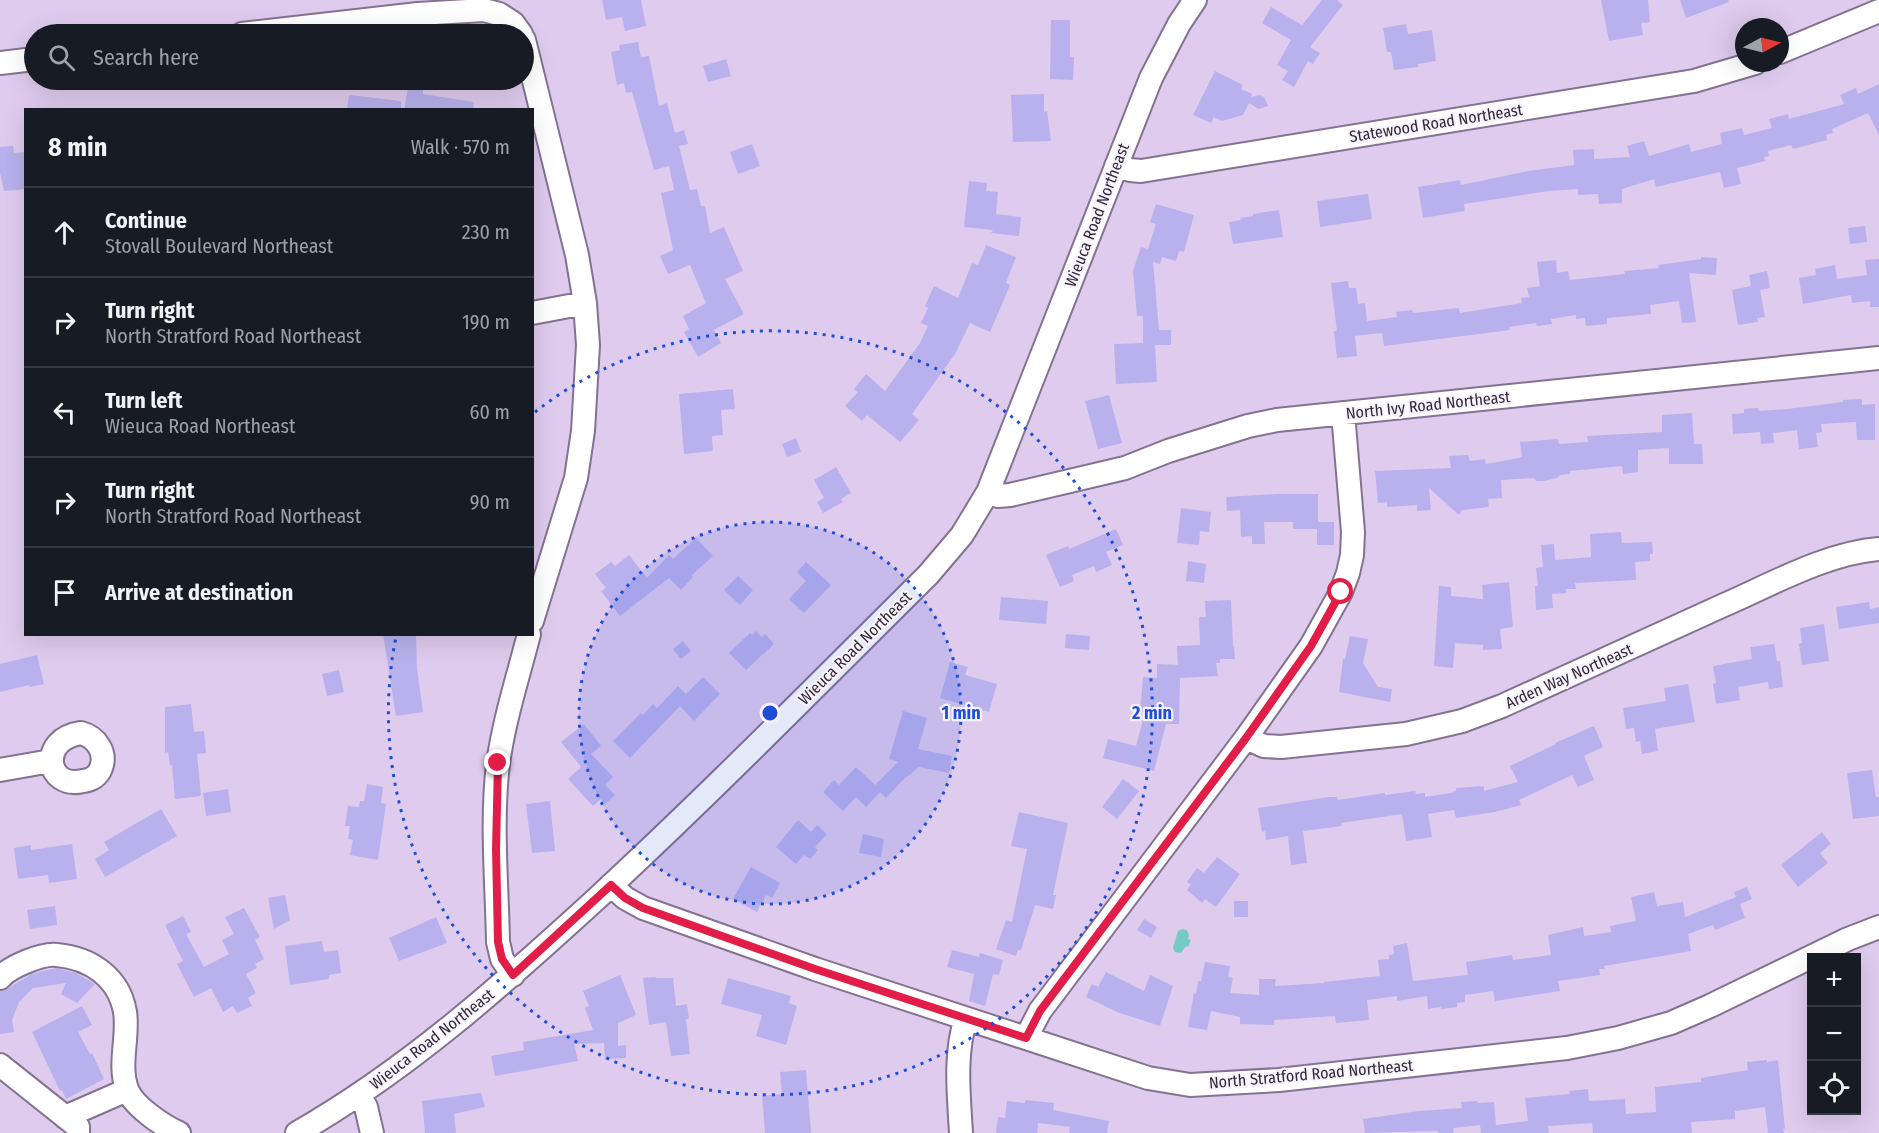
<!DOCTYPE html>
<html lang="en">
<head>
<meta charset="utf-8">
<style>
	:root { --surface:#171b24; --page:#20242c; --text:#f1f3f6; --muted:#9ea1a6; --line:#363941 }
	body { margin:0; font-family:"Fira Sans Condensed",sans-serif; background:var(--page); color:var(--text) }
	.controls { position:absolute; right:18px; bottom:18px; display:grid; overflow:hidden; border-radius:0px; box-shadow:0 6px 24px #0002 }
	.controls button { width:54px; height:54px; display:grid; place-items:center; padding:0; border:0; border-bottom:2px solid var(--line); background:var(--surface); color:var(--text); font:30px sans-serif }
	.compass { position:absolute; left:1735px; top:18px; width:54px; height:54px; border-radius:50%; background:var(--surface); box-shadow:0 6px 24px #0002; rotate:83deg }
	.stop { position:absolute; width:18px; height:18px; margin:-14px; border:4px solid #e11d48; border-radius:50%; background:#fff }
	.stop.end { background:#e11d48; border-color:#fff; box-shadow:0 2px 6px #0008 }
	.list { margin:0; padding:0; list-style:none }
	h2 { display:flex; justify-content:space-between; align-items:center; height:78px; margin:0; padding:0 24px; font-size:26px }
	h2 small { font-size:20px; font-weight:400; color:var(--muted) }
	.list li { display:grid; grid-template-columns:39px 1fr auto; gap:18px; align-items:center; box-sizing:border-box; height:90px; padding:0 24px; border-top:2px solid var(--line) }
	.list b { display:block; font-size:22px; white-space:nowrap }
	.list p { margin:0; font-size:20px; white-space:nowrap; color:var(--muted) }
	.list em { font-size:20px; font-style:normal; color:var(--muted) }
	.icon { flex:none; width:33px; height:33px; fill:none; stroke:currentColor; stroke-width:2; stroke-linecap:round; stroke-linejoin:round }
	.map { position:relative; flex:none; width:1879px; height:1133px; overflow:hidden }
	.search { position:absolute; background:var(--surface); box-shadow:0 6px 24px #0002; left:24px; top:24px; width:510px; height:66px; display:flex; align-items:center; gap:15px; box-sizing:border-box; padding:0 21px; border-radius:33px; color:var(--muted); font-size:22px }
	.panel { position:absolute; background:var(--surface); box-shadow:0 6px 24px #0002; left:24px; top:108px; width:510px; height:528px; border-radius:0px }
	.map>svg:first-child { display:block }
</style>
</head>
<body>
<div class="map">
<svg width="1879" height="1133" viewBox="0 0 1879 1133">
	<rect width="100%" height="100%" fill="#dfcbee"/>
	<path fill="#74cbc6" d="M1182,929l5,1 2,5 -1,4 3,1 -3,7 -2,-1 -5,7 -6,-1 -2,-4 5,-17z"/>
	<path fill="#b9b1ed" d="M602,0h39l5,26 -21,5 -3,-14 -16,3z
		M1322,0h15l6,5 -33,42 10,6 -7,11 -5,-3 -14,26 -12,-7 6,-9 -11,-6 14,-25 -29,-17 9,-16 31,18z
		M1601,0h47l2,22 -9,1 2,12 -34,6z
		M1680,0h48l1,2 -43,16z
		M1051,20h19v37h4l-1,23 -23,-1z
		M1406,24l2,10 24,-4 4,31 -18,3v3l-24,3 -3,-18h-4l-4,-24z
		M638,42l3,15 8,-1 10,50 8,-3 8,30 9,-3 4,14 -9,2 11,44 7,-1 4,17h4l5,27 14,-6 19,44 -18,8 19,35 -30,16 7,13 -23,14 -14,-25 5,-3 -6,-13 23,-13 -16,-38 -22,9 -8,-18 13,-6 -12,-57 13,-3 -5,-24 -15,4 -22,-78 -6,1 -2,-10 -7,2 -6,-33 9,-2 -1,-5z
		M726,59l5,17 -23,6 -5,-16z
		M1215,71l28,14 -2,4 11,5 -1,3 9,-2 4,2 4,9 -9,3 -10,-6 -6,12 -21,6 -8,-4 -3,6 -18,-8z
		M1879,84v51l-11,-22 -36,16 1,4 -7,2 1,5 -34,9 -2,-4 -23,6 1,5 -5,1 1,4 -28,7 4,16 -17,4 -4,-16 -64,15 -2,-8 -32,10v14l-23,1 -1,-10 -20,1v-6l-29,2 -85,13 1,7 -42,7 -5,-31 42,-7 1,5 67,-14 46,-6 -1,-15 21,-1v10l36,-2 -3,-11 17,-5 5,15 40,-12 2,8 31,-8 -2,-11 22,-5 2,7 28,-7 -3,-9 19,-5 1,5 55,-15 -4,-9 16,-7 2,6z
		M408,88l15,2v4l51,8 -1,8h-69z
		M1044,94v18l3,-1 4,30 -38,1 -2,-47z
		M349,95l52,6v9h-54z
		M752,144l8,22 -22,8 -8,-22z
		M13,146l1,7 12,-1v37l-22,2 -4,-18v-26z
		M969,181l18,2 -1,8 12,1 -2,22 25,3 -2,19 -28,-3 2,-3 -29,-3z
		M1368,194l4,25 -52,8 -3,-26z
		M1156,204l38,11 -10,37 -5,-1 -3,10 -14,-4 -2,7 -7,-2 6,68h12v15h-16l2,37 -41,2 -2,-40 29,-1v-27h-6l-4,-45 8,-24 7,2 8,-25 -6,-2z
		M1279,210l4,27 -50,7 -4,-22 12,-2 -1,-2 13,-2v-2z
		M1865,226l2,16 -17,2 -2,-16z
		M986,245l30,12 -10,26 4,2 -7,17 -13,30 -20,-9 -15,31 -43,60 7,6 -19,22 -33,-27 -5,6 -17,-15 13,-14 -4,-3 12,-15 19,17 35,-48 8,-17 -7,-3 7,-15 -3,-2 9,-20 24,12 14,-35 6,2z
		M1701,257l16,1 -1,17 -27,-2 7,49 -14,1 -3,-22 -29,4 1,9 -44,4v6l-21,2 -1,-8 -9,1v-4l-25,4 1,5 -15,2 -1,-3 -27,4 1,3 -126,16 -2,-13 -27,3 2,20 -20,2 -3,-27h3l-6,-48 17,-2 1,7h7l2,16 7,-1 2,18 30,-4 -1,-5 16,-2 1,3 46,-5 1,5 62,-10 -1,-5 8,-1 -2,-9 13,-2 -3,-24 19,-2 1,13 11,-2 2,9 55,-6 -1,-3 35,-3 -1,-3 43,-6z
		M1879,259v48h-9v-6l-18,2 -1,-8 -48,9 -4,-26 17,-3 -1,-6 20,-4 2,14 30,-4 -2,-15z
		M1767,271l3,17 -10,2 5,27 -8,1 1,4 -20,3 -6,-35 19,-4 -2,-11z
		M733,389l2,20 -14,1 2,25 -11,1 1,15 -29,3 -5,-60z
		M1109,395l13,48 -24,6 -13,-48z
		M1862,399v6l13,-1v36h-18l-1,-18 -35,2 1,8 -6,1 2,14 -19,2 -2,-19 -24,3 1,10 -13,1 -1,-12 -27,2 -1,-20 12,-1v-4l14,-1 1,3 28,-2 56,-7v-2z
		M1692,413l2,31h8l1,20h-34v-16l-31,2v22l-15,2 -1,-8 -52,5v3l-10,1 -3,3 -13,3h-7l-4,-3 -32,2 1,18 -14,1 1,8 -27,3 -3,5 -30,-27 2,22 -14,1v-6l-30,2v-5l-9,1 -3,-32 76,-3 -2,-12 19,-1 2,6 15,-2 1,5 28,-5 8,-2 -2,-15 38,-3 1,5 29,-2 -1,-6 75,-4v-17z
		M796,438l5,14 -14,5 -5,-13z
		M836,467l15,26 -10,6 2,3 -20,11 -6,-11 7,-4 -10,-18z
		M1277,494h41v28h16v23h-17v-16h-24v-7h-29l1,22h-13v-8l-11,1 -1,-27 -13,1 -1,-14z
		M1181,508l30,4 -2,20 -9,-1 -1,14 -22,-2z
		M1116,529l7,16 -17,7 6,13 -16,7 -2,-6 -22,9 2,6 -14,6 -14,-32 22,-9 1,3z
		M1621,532l1,11 30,-1 1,12h-3v7l-15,1 1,18 -61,3 1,6h-10v4l-14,1 1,14 -17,2 -1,-24h3l-2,-18 7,-1 -2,-22 13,-1 1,16 36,-3 -1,-23z
		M696,538l17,18 -22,20 2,1 -12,13 -12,-12 -49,38 -19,-25 5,-3 -11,-14 16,-12 4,4 14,-11 18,23 22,-23 4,4z
		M1188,561l18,3 -2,19 -18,-2z
		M806,562l25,23 -27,28 -15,-14 17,-18 -9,-9z
		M738,576l15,14 -13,15 -16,-15z
		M1509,582l4,45 -13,2 2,20 -19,1v-5l-28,-2 -2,25 -19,-2 5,-80 12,1v9l32,3 -1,-14z
		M1001,597l47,4 -2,23 -47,-4z
		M1231,600l2,46h1l1,13h-15v4h-4l2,13 -38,2 -1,46h-13l-12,47 -51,-13 5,-19 28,7 9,-34 -5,1 3,-36 14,1v-14l21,1 -1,-19 23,-1 -1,-28h7l-1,-16z
		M1869,602l1,7 9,-2v16l-40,6 -3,-22z
		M1824,624l5,37 -27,4 -3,-21 3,-1 -2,-15z
		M756,631l6,6 3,-3 9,10 -28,26 -17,-17 21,-20 2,2z
		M383,634h33l1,34 6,44 -27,4z
		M1066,634l24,2 -1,14 -24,-2z
		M1350,636l18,3 -5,24 15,24 14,2 -2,13 -51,-10 4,-33h2z
		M683,641l8,10 -10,8 -8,-10z
		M1774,644l3,17h3l3,26 -14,2 -1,-7 -30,5 2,13 -24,4 -3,-20 3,-1 -3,-17 39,-7 -2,-12z
		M37,655l7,29 -14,3 -1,-2 -29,7v-28z
		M950,662l18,5 -3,8 32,9 -8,28 -49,-14z
		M339,670l5,22 -17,4 -5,-22z
		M703,677l17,17 -26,27 -14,-15 -50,52 -17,-17 28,-28 2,2 10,-11 4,4 21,-22 8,8z
		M1688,684l7,38 -40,7 3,22 -16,3 -2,-13 -4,1 -2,-14 -8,1 -3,-21 43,-7 -2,-13z
		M191,704l3,28 10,-1 2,22 -9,1 4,42 -26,3 -3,-34h-2l-2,-13 -3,1v-46z
		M903,711l24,7 -9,31 34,7 -3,17 -30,-6 -16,13 -17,18 -6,-6 -14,15 -10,-10 -13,14 -20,-19 11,-12 5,5 17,-18 19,18 23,-23 -9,-3z
		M584,724l17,22 -10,8 22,23 -8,8 10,10 -10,9 -4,-5 -8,7 -25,-27 13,-12 -20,-25z
		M1594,726l9,21 -19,9 10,24 -16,7 -6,-12 -53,25 2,5 -26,7 -39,6 -2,-8 -26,4 4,23 -26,4 -4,-27 -61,9 1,3 -39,5 4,32 -16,2 -3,-29 -22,4 -1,-9 -3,1 -4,-24 71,-11h8l1,3 47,-7v2l30,-4 1,3 9,-1v4l26,-4 5,-2v-3l28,-2v5l34,-9 -8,-16 46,-22 -1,-1z
		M1872,770l4,27h3v19l-26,3 -6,-46z
		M1123,779l16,12 -22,28 -15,-12z
		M367,784l16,3 -2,16 5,1 -8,56 -28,-5 3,-15 -5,-1 2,-13h-5l3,-20 11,1 1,-6h4z
		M228,789l3,23 -25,4 -3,-23z
		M550,801l5,50 -23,2 -6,-49z
		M161,809l16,27 -72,41 -10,-18 14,-9 -5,-8z
		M1019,812l49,11 -15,72h3l-3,14 -18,-4 -14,45h-3l-2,6 -20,-7 10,-29 6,2 15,-73 -16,-3z
		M798,820l13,12 6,-7 10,9 -12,13 3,3 -8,9 -6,-4 -8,9 -20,-17z
		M1822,832l9,12 -11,9 8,10 -30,24 -17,-22z
		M863,834l21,5 -3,18 -22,-4z
		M72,844l5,35 -28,4 -1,-8 -30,4 -4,-31 17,-3v5z
		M1217,857l23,17 -24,33 -11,-8 -3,4 -15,-13 4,-6 -4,-2 10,-14 7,5z
		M751,867l29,16 -8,15 -6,-3 -9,17 -24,-13z
		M1747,887l5,12 -12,5 5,14 -30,12 -2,-5 -25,9 3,17 -87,15 1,3h-6l1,6 -42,6 2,10 -65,10 -2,-10 -28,4v7l-8,1v4l-16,2v-2l-13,2 -1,-13 -30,5v-5l-30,4 2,20 -33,3 -1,-7 -61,4v5l-34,-1v-7l-29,-6 -4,19 -19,-3 6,-34 2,1 2,-13h3l4,-19 25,4 -2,11 5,1 -3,15 29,2v-16h17l-1,7 49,-3v-1l56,-6 -2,-16 11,-1v-4l5,-1 -1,-8 14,-3 6,38 55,-6 -2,-13 46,-7 1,5 38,-5 -3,-20 35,-8 1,9 27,-4 -1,-6 26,-5 -5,-24 23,-5 3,14 26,-4 2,15 51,-20 -2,-5z
		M285,895l5,25 -16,9 -6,-31z
		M1234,901h14v16h-14z
		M55,906l2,19 -27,4 -3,-19z
		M244,908l16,29 -5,3 9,19 -9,5 2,4 -11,6 10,19 -8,5 4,8 -15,7 -4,-7 -10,6 -12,-24 -17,9 -17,-33 6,-3 -18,-36 18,-9 8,16 -5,2 18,33 25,-13 -7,-14 12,-6 -9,-17z
		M436,917l11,26 -48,18 -10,-23z
		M1144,919l13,8 -6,11 -14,-8z
		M322,941l2,11 14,-2 3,23 -12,2v4l-39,6 -5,-39z
		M952,950l27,7 1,-4 23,7 -4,15 -6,-1 -8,32 -16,-5 5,-27 -27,-7z
		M56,968l20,5 19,11 -18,19 -16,-9 5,-11 -33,5 -14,14 -7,18 2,12 -14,2v-43h4l27,-17z
		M1106,972l38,19 6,-16 23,11 -13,40 -43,-14 -31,-15 6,-13 6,3z
		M620,975l16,40 -18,8v23l8,-1v13l-21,1 -1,-16 -30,1 4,17 -83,15 -4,-20 33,-6 -1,-8 70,-12 -8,-22 4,-2 -6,-15z
		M655,977l1,1h17l3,28 11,-2 2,15h-3l4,35 -19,2 -5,-34 -17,3 -6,-47z
		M728,978l63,18 -2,7 8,3 -11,39 -30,-9 6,-21 -41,-11z
		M82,1006l10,19 -14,7 12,22 2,-1 12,26 -38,20 -4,-9 -2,1 -28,-59z
		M1767,1060v2l11,-2 7,69h-2l1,4h-16l-3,-26 -30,4v8l-44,3 1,11h-99l-1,-10 -44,3 1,7h-68l-1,-8 -27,3 1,5h-15l-1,-2 -73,2 -2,-14 56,-8 43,-3 -1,-6 16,-1 1,2 16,-1 2,23 32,-4 -3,-23 45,-4 -1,-3 19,-2 1,12 36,-2 1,15 30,-2 -1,-25 46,-5v-4l47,-8 -1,-8z
		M806,1070l5,63h-46l-3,-37 20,-2 -2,-22z
		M481,1093l4,14 -31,7 2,19h-31l-3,-32z
		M1025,1100l29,3 -1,7 56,11 -2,12h-38l1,-6 -32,-4 -1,10h-41l2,-16 7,1 2,-17 18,2z"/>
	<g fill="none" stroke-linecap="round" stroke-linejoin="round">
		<g stroke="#847291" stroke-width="26">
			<path id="minor" d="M242,34l176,-20 66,-4 15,4 14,9 8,11
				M524,40l53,215 8,48 3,42 -5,86 -7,47 -44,143
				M1780,52l99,-41
				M0,63l34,-4
				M1116,166l14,4 11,1 553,-90 61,-18
				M532,313l53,-10
				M988,492l10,4 12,-1 115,-27 43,-17 80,-25 29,-6 602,-62
				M81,733c15,4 26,19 20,35 -3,8 -10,12 -18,13 -37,9 -45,-42 -2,-48z
				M1246,738l18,8 17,1 125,-13 56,-13 40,-15c74,-33 148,-67 222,-101 48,-21 103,-52 155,-56
				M0,770l51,-9
				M611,885l14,13 18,10 172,61 333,109 42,7 89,-5 288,-32 51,-10 53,-15 39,-17 138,-67 31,-12
				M513,975l-11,-16 -4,-17c-1,-58 -7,-120 0,-178 6,-44 20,-87 31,-130
				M0,978c9,-11 42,-25 57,-23 33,3 62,22 68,57 4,23 -7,53 2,77 6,17 36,37 52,44
				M1026,1038l14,-27 206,-273 65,-92 30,-54 7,-19 4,-18 1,-23 -10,-119
				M0,1065l78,62v6
				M359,1095l7,12 6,26
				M65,1117l62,-27
				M297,1133c110,-63 203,-146 296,-231 115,-106 224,-217 335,-327l34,-40 26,-43 163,-414 28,-54 16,-24
				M961,1133c-2,-35 -7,-81 5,-114"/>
		</g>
		<use href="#minor" stroke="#fff" stroke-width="22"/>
	</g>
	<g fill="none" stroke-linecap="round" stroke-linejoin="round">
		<path stroke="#e11d48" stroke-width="8" d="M498,763l-2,86 2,93 4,17 11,16 98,-90 14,13 18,10 172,61 211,69 14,-27 206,-273 65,-92 30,-54"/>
	</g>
	<circle cx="770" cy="713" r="191" fill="#1d4ed8" fill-opacity=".12"/>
	<g fill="none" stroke="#1d4ed8" stroke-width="3" stroke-dasharray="3 6">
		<circle cx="770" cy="713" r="191"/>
		<path d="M535 412A382 382 0 1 1 396 637"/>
	</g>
	<g text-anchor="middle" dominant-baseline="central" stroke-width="4.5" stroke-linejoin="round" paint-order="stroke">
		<g font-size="16" fill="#312936" stroke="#f8f2fd">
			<text transform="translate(1436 123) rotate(-9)">Statewood Road Northeast</text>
			<text transform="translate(1097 215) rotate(-69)">Wieuca Road Northeast</text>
			<text transform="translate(1428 405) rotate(-6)">North Ivy Road Northeast</text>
			<text transform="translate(855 648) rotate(-45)">Wieuca Road Northeast</text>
			<text transform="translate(1569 676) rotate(-24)">Arden Way Northeast</text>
			<text transform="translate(432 1039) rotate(-38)">Wieuca Road Northeast</text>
			<text transform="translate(1311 1074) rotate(-5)">North Stratford Road Northeast</text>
		</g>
	</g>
	<circle cx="770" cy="713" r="9" fill="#1d4ed8" stroke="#f8f2fd" stroke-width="3"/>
	<g font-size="18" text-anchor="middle" font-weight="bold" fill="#1d4ed8" stroke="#f8f2fd" stroke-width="4.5" stroke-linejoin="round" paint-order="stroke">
		<text x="961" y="719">1 min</text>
		<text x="1152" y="719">2 min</text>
	</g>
</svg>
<div class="controls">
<button>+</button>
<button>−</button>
<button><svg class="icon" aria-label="locate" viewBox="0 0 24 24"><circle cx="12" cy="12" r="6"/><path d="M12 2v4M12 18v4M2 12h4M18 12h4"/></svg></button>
</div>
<svg class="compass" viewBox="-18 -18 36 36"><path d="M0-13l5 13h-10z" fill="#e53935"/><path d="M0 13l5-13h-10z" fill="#9ea1a6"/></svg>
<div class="stop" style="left:1341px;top:592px"></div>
<div class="stop end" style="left:498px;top:763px"></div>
<div class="search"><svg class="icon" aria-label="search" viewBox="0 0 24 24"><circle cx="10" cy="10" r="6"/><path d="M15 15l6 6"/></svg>Search here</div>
<section class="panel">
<h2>8 min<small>Walk · 570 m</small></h2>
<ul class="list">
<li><svg class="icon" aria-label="ahead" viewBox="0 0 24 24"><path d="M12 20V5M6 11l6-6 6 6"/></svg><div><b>Continue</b><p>Stovall Boulevard Northeast</p></div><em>230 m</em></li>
<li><svg class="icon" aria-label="right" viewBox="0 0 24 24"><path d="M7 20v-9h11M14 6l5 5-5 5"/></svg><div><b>Turn right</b><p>North Stratford Road Northeast</p></div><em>190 m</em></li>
<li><svg class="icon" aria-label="left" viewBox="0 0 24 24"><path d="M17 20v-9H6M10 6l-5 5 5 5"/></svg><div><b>Turn left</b><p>Wieuca Road Northeast</p></div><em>60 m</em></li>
<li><svg class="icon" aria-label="right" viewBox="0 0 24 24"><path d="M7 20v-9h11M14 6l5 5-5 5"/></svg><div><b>Turn right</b><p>North Stratford Road Northeast</p></div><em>90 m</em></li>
<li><svg class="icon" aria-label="arrive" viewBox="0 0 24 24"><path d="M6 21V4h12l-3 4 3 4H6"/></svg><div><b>Arrive at destination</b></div></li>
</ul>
</section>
</div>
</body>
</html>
